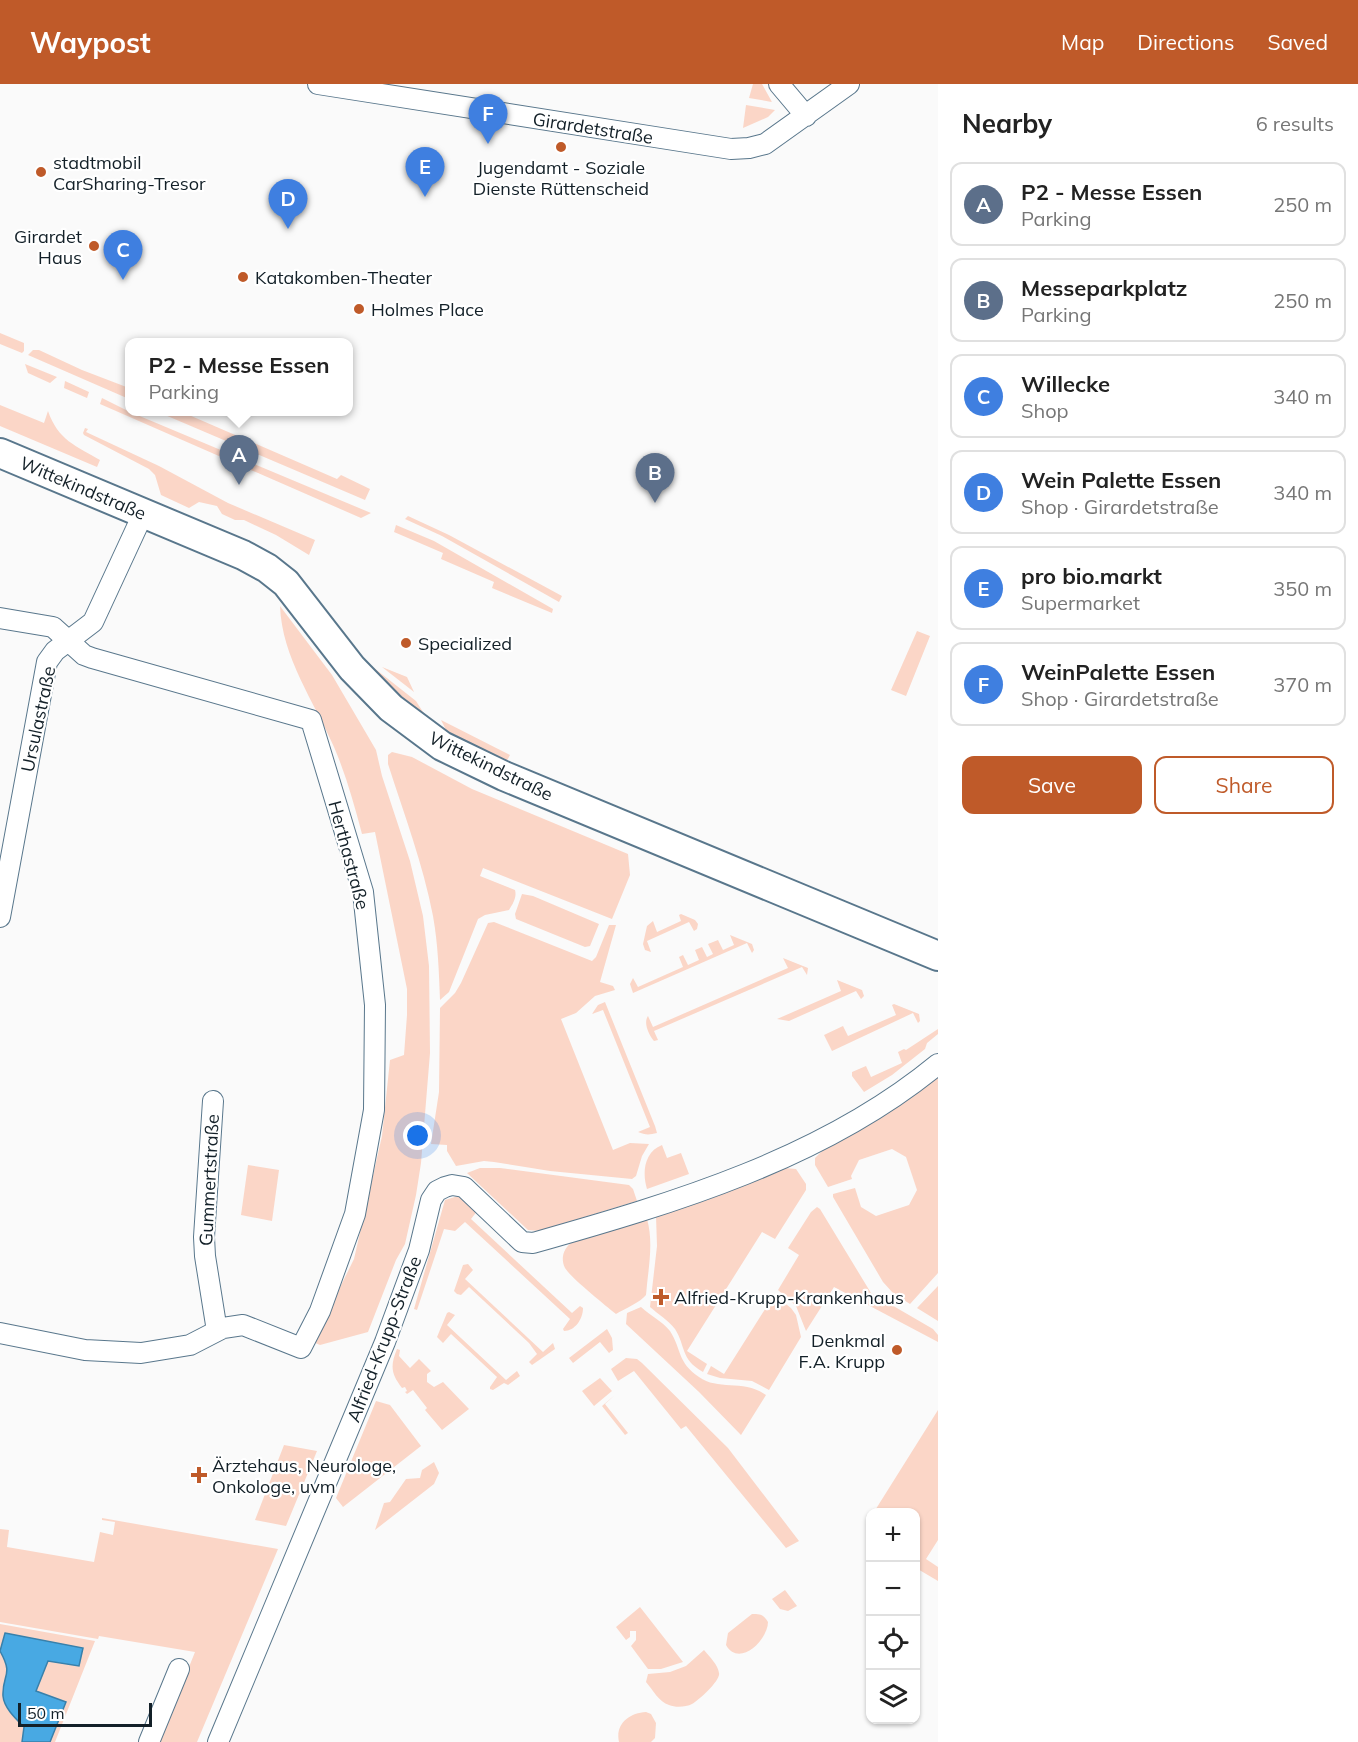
<!DOCTYPE html>
<html lang="en">
<head>
<meta charset="utf-8">
<style>
	:root { --surface:#fff; --page:#f2f2f2; --text:#222; --muted:#767676; --line:#e0e0e0; --accent:#bf5a29 }
	body { margin:0; font-family:Mulish,sans-serif; background:var(--page); color:var(--text) }
	.controls { position:absolute; right:18px; bottom:18px; display:grid; overflow:hidden; border-radius:12px; box-shadow:0 2px 4px #0004 }
	.controls button { width:54px; height:54px; display:grid; place-items:center; padding:0; border:0; border-bottom:2px solid var(--line); background:var(--surface); color:var(--text); font:30px sans-serif }
	.scale { position:absolute; left:18px; bottom:15px; width:134px; box-sizing:border-box; padding-left:6px; border:3px solid #132028; border-top:0; font-size:16px; line-height:21px; white-space:nowrap; color:#132028; -webkit-text-stroke:4px #fff; paint-order:stroke }
	.you { position:absolute; left:418px; top:1052px; width:21px; height:21px; margin:-15px; border:4px solid #fff; border-radius:50%; background:#1a73e8; box-shadow:0 0 0 9px #1a73e833 }
	.badge { display:grid; place-items:center; width:39px; height:39px; border-radius:50%; background:var(--accent); color:#fff; font-size:20px; font-weight:700 }
	.pin { position:absolute; translate:-50% -50px; filter:drop-shadow(0 2px 3px #0008) }
	.pin::after { content:''; position:absolute; top:32px; width:21px; height:18px; background:inherit; clip-path:polygon(0 0,100% 0,50% 100%) }
	.popup { position:absolute; left:125px; top:254px; width:228px; height:78px; box-sizing:border-box; display:grid; place-content:center; border-radius:12px; background:var(--surface); filter:drop-shadow(0 2px 4px #0005); font-size:20px; white-space:nowrap; color:var(--muted) }
	.popup b { font-size:22px; color:var(--text) }
	.popup::after { content:''; position:absolute; left:50%; top:100%; margin-left:-12px; border:12px solid transparent; border-top-color:var(--surface) }
	.list { margin:0; padding:0; list-style:none }
	h2 { display:flex; justify-content:space-between; align-items:center; height:78px; margin:0; padding:0 24px; font-size:26px }
	h2 small { font-size:20px; font-weight:400; color:var(--muted) }
	.list li { display:grid; grid-template-columns:39px 1fr auto; gap:18px; align-items:center; box-sizing:border-box; height:84px; margin:0 12px 12px; padding:0 12px; border:2px solid var(--line); border-radius:12px }
	.list b { display:block; font-size:22px; white-space:nowrap }
	.list p { margin:0; font-size:20px; white-space:nowrap; color:var(--muted) }
	.list em { font-size:20px; font-style:normal; color:var(--muted) }
	.actions { display:flex; gap:12px; padding:18px 24px }
	.actions a { flex:1; padding:14px 0; border:2px solid var(--accent); border-radius:12px; text-align:center; font-size:21px; color:var(--accent) }
	.actions .main { background:var(--accent); color:#fff }
	.icon { flex:none; width:33px; height:33px; fill:none; stroke:currentColor; stroke-width:2; stroke-linecap:round; stroke-linejoin:round }
	.map { position:relative; flex:none; width:938px; height:1658px; overflow:hidden }
	header { display:flex; align-items:center; gap:36px; box-sizing:border-box; height:84px; padding:0 30px; background:var(--accent); color:#fff }
	header strong { font-size:28px }
	nav { display:flex; gap:33px; margin-inline-start:auto; font-size:21px }
	main { display:flex }
	aside { flex:1; background:var(--surface) }
	.map>svg:first-child { display:block }
</style>
</head>
<body>
<header>
<strong>Waypost</strong>
<nav><a>Map</a><a>Directions</a><a>Saved</a></nav>
</header>
<main>
<div class="map">
<svg width="938" height="1658" viewBox="0 0 938 1658">
	<rect width="100%" height="100%" fill="#fafafa"/>
	<path fill="#fbd6c7" d="M753,0h9l10,18 -23,-4z
		M746,21l29,5 -7,7 -25,11z
		M0,249l24,10v8l-2,2 -22,-9z
		M33,266h6l43,20 47,18v11l-101,-44z
		M25,280l32,13 -7,6 -22,-10z
		M65,297l24,11 -2,6 -23,-10z
		M102,314l28,14 241,101 -10,5 -261,-114z
		M0,321l44,18 4,-12c10,29 28,35 52,49l-3,7 -97,-41z
		M158,328h24l155,67 4,-4 29,14 -5,11z
		M85,344l3,1 -2,3 73,34 69,37 87,37 -6,15 -33,-20 -32,-15h-9l-13,-6 -5,-8 -18,-4 -10,6 -28,-13 -6,-20 -6,-6 -65,-34 -1,-2z
		M408,432l41,19 113,61 -3,6 -117,-66 -37,-17z
		M396,441l38,16 119,68 -1,4 -60,-25 2,-6 -53,-23 2,-6 -49,-21z
		M280,522l52,69 44,75 6,26 28,85 13,55 6,50 1,87 -9,110 -5,32 -11,49 -9,16 -28,72 -48,13 -7,-3 41,-83 28,-123 8,-76 14,-5 3,-40v-26l-32,-157 -13,2c-8,-30 -16,-59 -28,-87 -20,-46 -52,-89 -54,-141z
		M917,547l13,5 -24,60 -15,-6z
		M369,580l47,37 14,22 -67,-55z
		M382,583l25,10 7,15z
		M441,636l69,35 -6,11 -52,-24z
		M392,668l20,5 60,32 156,65 2,21 -18,44 -129,-51 -3,8 35,14c2,7 -2,14 -6,20l-24,5 -7,4 -29,73 -9,8c-1,-28 -2,-56 -7,-84 -10,-52 -29,-102 -45,-152v-9z
		M522,810l11,2 66,28 -9,22 -5,1 -69,-28 -1,-5z
		M681,830l14,6 3,4 -1,5 -3,2 -5,-9 -42,19 4,11 -6,-2 -2,-6 4,-18 6,-5 4,11 24,-11 -2,-6z
		M494,838l98,39 4,-4 13,-32h7l-16,57 13,4 2,4 -20,6 -19,17 -15,6 52,131 17,-7 19,1 -7,12 -6,20 -4,3 -82,-8 -56,-9 -10,-1 -28,5 -9,-15v-6l-16,-1 8,-52 1,-84 15,-15 6,-10 27,-60z
		M730,851l22,9 2,6 -2,3 -5,-10 -114,50 -3,-9 3,-6 5,9 45,-20 -4,-10 4,-2 5,10 11,-5 -4,-10 7,-3 5,10 6,-3 -5,-10 10,-4 5,10 11,-5z
		M783,874l25,10 -1,7 -5,-8 -148,64 4,9 -4,1c-5,-6 -11,-18 -6,-25l5,11 135,-59z
		M837,896l25,10 2,6 -3,3 -5,-8 -67,30 -12,-2 64,-28z
		M605,918l50,124 2,7c-8,2 -12,2 -19,-1l12,-5 -47,-117 -11,4 6,-9z
		M894,920l25,10 1,7 -2,2 -5,-10 -81,38 -8,-16 19,-9 5,10 48,-21 -4,-10z
		M938,945v5l-11,9 -2,6 -33,26 -28,17 -12,-16v-4l14,-6 5,11 31,-14 -4,-11 6,-3 2,1z
		M938,992v197l-28,31 -17,-11 -10,-11 -50,-85v-3l22,-6 6,19 15,9 33,-11 8,-15 -11,-33 -14,-8 -33,11 -8,16 1,3 -24,8 -13,-22v-7l9,-9 82,-48z
		M662,1061l5,13 14,-5 8,21 -42,15c-5,-16 -3,-37 15,-44z
		M248,1081l31,5 -7,51 -31,-6z
		M480,1084h20l129,17 4,4 4,12 -98,30 -11,-1 -61,-57z
		M785,1084l11,1 10,15v6l-31,49 -13,-7 -75,119 20,13 -4,8c-23,-13 -17,-26 -28,-43 -7,-9 -17,-15 -25,-22l7,-61 -1,-30 51,-16z
		M458,1112l9,3 11,11 -7,9 101,94 8,-7 3,2c0,11 -8,23 -19,23l-1,-2 7,-10 -105,-97 -10,9 -11,-2 -27,81 -3,-1 31,-109z
		M817,1123l3,2 51,84 62,36 5,6v7l-104,-55 -28,44 -10,-25 -18,-16 21,-35 -11,-7 23,-36z
		M647,1135c7,24 1,51 -1,76 -5,7 -22,14 -30,19 -11,-9 -45,-36 -51,-46 -5,-10 -1,-20 7,-26z
		M468,1180l5,6 -8,9 78,73 10,-9 2,6 -23,16 -3,-3 8,-8 -8,-11 -60,-56 -8,8 -4,-1 -3,-3 9,-26z
		M938,1202v35l-21,-13z
		M774,1211l17,13 5,7 5,22 -32,53 -17,-9 -32,-3 -13,-4 4,-8 13,8z
		M641,1223c10,9 21,14 29,24 12,19 7,31 29,46 19,14 45,2 67,18l-25,40 -42,-43 -73,-68 1,-11z
		M449,1228l6,3 -8,10 59,55 11,-9 3,5 -12,9 -4,-2 -11,7 -3,-1v-2l7,-10 -46,-43 -8,9 -6,-6 10,-24z
		M607,1245l5,9 1,12 -4,3 -9,-11 -27,21 -4,-5z
		M397,1265l3,1 -1,6 11,12 9,-9 12,12 -4,3v8l7,5 9,-5 26,27 -27,21 -17,-20 2,-2 -14,-18 -6,4 -2,-2 2,-1 -2,-4 -3,1c-11,-14 -12,-22 -5,-39z
		M626,1274l11,1 5,4 86,85 71,93 -13,7 -100,-122 -5,3 -47,-58 -16,10 -7,-12z
		M600,1294l12,13 -18,15 -12,-15z
		M615,1311l-10,9 23,29 -3,2 -23,-29z
		M376,1317l14,4 31,41 -78,61 -7,-9z
		M938,1326v130l-12,19 12,8v14l-22,-13v-56h-42z
		M284,1361l33,6 -31,75 -31,-6z
		M434,1378l5,11 -5,11 -59,46 9,-27 6,-1 16,-23 14,-1 2,-8z
		M102,1434l176,31 -81,193h-38l36,-90 -96,-16 -1,3 -98,-17v-93l9,1 -2,17 87,15 6,-30 13,3 2,-13 -13,-2z
		M785,1506l12,16 -9,5 -8,-2 -8,-10z
		M640,1523l43,55 -22,7h-13l-17,-23 5,-6v-9h-6v6l-4,3 -10,-13z
		M752,1530c9,0 12,1 16,8 0,18 -29,46 -42,23l2,-12z
		M0,1540l95,17 -40,101h-55z
		M704,1566c6,7 14,15 15,23 2,7 -20,27 -27,31 -6,3 -16,4 -23,1 -10,-3 -16,-15 -23,-23l2,-8 22,-2 16,-6z
		M646,1628l5,2 5,9 -1,15 -4,4h-32c-4,-18 10,-29 27,-30z"/>
	<path fill="#48a9e3" stroke="#3880ab" stroke-width="1.5" d="M5,1549l78,15 -4,18 -31,-5 -12,30 30,11 -16,40h-28l2,-15c-8,-8 -20,-19 -21,-31 -1,-22 11,-20 -3,-45z"/>
	<g fill="none" stroke-linecap="round" stroke-linejoin="round">
		<g stroke="#59778c" stroke-width="22">
			<path id="street" d="M318,0l413,65 18,-1 16,-4 84,-60
				M779,0l27,32
				M0,534l53,9 31,28 8,3 219,62 52,172 12,113 -1,105 -19,104 -35,97 -19,37 -58,-23 -20,3 -33,17 -49,8 -56,-3 -85,-17
				M0,833l47,-255 8,-11 38,-29 50,-108
				M213,1017l-9,136 1,19 12,75
				M149,1658l30,-73
				M218,1658l167,-400 34,-92 12,-50 6,-9 8,-4 7,-2 12,2 58,55 11,1c141,-40 290,-84 405,-179"/>
		</g>
		<g stroke="#59778c" stroke-width="32">
			<path id="secondary" d="M0,369l243,102 24,13 19,15 66,85 39,40 51,38 62,30 434,180"/>
		</g>
		<use href="#street" stroke="#fff" stroke-width="20"/>
		<use href="#secondary" stroke="#fff" stroke-width="28"/>
	</g>
	<g fill="#bf5a29" stroke="#fff" stroke-width="2">
		<circle cx="561" cy="63" r="6"/>
		<circle cx="41" cy="88" r="6"/>
		<circle cx="94" cy="162" r="6"/>
		<circle cx="243" cy="193" r="6"/>
		<circle cx="359" cy="225" r="6"/>
		<circle cx="406" cy="559" r="6"/>
		<path d="M658 1204h6v6h6v6h-6v6h-6v-6h-6v-6h6z"/>
		<circle cx="897" cy="1266" r="6"/>
		<path d="M196 1382h6v6h6v6h-6v6h-6v-6h-6v-6h6z"/>
	</g>
	<g text-anchor="middle" dominant-baseline="central" stroke-width="4.5" stroke-linejoin="round" paint-order="stroke">
		<g font-size="18" fill="#132028" stroke="#fff">
			<text transform="translate(593 44) rotate(9)">Girardetstraße</text>
			<text transform="translate(83 404) rotate(23)">Wittekindstraße</text>
			<text transform="translate(38 635) rotate(-78)">Ursulastraße</text>
			<text transform="translate(491 682) rotate(26)">Wittekindstraße</text>
			<text transform="translate(349 771) rotate(75)">Herthastraße</text>
			<text transform="translate(209 1096) rotate(-87)">Gummertstraße</text>
			<text transform="translate(384 1255) rotate(-69)">Alfried-Krupp-Straße</text>
		</g>
		<g font-size="18" fill="#132028" stroke="#fff" text-anchor="start">
			<text x="53" y="78">stadtmobil<tspan x="53" dy="21">CarSharing-Tresor</tspan></text>
			<text x="561" y="83" text-anchor="middle">Jugendamt - Soziale<tspan x="561" dy="21">Dienste Rüttenscheid</tspan></text>
			<text x="82" y="152" text-anchor="end">Girardet<tspan x="82" dy="21">Haus</tspan></text>
			<text x="255" y="193">Katakomben-Theater</text>
			<text x="371" y="225">Holmes Place</text>
			<text x="418" y="559">Specialized</text>
			<text x="674" y="1213">Alfried-Krupp-Krankenhaus</text>
			<text x="885" y="1256" text-anchor="end">Denkmal<tspan x="885" dy="21">F.A. Krupp</tspan></text>
			<text x="212" y="1381">Ärztehaus, Neurologe,<tspan x="212" dy="21">Onkologe, uvm</tspan></text>
		</g>
	</g>
</svg>
<div class="controls">
<button>+</button>
<button>−</button>
<button><svg class="icon" aria-label="locate" viewBox="0 0 24 24"><circle cx="12" cy="12" r="6"/><path d="M12 2v4M12 18v4M2 12h4M18 12h4"/></svg></button>
<button><svg class="icon" aria-label="layers" viewBox="0 0 24 24"><path d="M12 4l9 5-9 5-9-5zM3 14l9 5 9-5"/></svg></button>
</div>
<div class="scale">50 m</div>
<div class="you"></div>
<div class="pin badge" style="left:239px;top:401px;background:#5c6f8a">A</div>
<div class="popup"><b>P2 - Messe Essen</b>Parking</div>
<div class="pin badge" style="left:655px;top:419px;background:#5c6f8a">B</div>
<div class="pin badge" style="left:123px;top:196px;background:#3f7fe0">C</div>
<div class="pin badge" style="left:288px;top:145px;background:#3f7fe0">D</div>
<div class="pin badge" style="left:425px;top:113px;background:#3f7fe0">E</div>
<div class="pin badge" style="left:488px;top:60px;background:#3f7fe0">F</div>
</div>
<aside>
<h2>Nearby<small>6 results</small></h2>
<ul class="list">
<li><span class="badge" style="background:#5c6f8a">A</span><div><b>P2 - Messe Essen</b><p>Parking</p></div><em>250 m</em></li>
<li><span class="badge" style="background:#5c6f8a">B</span><div><b>Messeparkplatz</b><p>Parking</p></div><em>250 m</em></li>
<li><span class="badge" style="background:#3f7fe0">C</span><div><b>Willecke</b><p>Shop</p></div><em>340 m</em></li>
<li><span class="badge" style="background:#3f7fe0">D</span><div><b>Wein Palette Essen</b><p>Shop · Girardetstraße</p></div><em>340 m</em></li>
<li><span class="badge" style="background:#3f7fe0">E</span><div><b>pro bio.markt</b><p>Supermarket</p></div><em>350 m</em></li>
<li><span class="badge" style="background:#3f7fe0">F</span><div><b>WeinPalette Essen</b><p>Shop · Girardetstraße</p></div><em>370 m</em></li>
</ul>
<div class="actions"><a class="main">Save</a><a>Share</a></div>
</aside>
</main>
</body>
</html>
